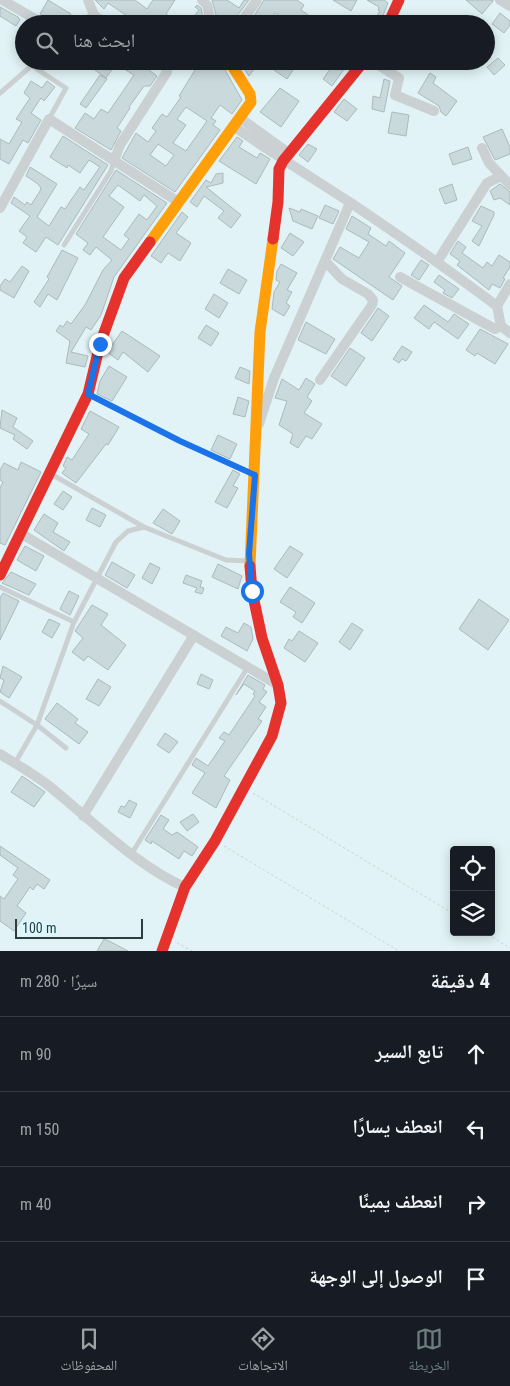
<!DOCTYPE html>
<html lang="ar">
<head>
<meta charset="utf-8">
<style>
	:root { --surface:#171b24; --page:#242831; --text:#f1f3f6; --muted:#9ea1a6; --line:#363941; --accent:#6c7d80 }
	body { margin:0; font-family:"Roboto Condensed","Noto Naskh Arabic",sans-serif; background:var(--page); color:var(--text); direction:rtl }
	.controls { position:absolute; right:15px; bottom:15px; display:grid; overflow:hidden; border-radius:5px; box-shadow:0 2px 12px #0003 }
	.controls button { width:45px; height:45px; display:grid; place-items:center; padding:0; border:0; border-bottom:1px solid var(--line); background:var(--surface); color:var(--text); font:25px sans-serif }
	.scale { position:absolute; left:15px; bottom:12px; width:128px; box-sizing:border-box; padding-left:5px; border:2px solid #2d3d40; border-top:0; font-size:14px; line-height:18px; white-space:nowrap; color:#2d3d40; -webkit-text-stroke:4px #d9f9fe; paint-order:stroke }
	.stop { position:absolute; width:15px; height:15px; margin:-11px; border:4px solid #1a73e8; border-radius:50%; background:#fff }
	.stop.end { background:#1a73e8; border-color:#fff; box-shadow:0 1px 5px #0008 }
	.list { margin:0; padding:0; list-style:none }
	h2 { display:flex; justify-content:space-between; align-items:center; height:65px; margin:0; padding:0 20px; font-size:21px }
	h2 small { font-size:16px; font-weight:400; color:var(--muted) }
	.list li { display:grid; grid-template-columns:32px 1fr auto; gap:15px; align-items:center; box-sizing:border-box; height:75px; padding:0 20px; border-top:1px solid var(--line) }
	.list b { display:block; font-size:19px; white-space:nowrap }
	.list em { font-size:16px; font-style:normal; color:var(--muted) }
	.icon { flex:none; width:28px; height:28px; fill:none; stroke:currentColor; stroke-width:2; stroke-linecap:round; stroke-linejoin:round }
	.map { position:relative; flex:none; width:510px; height:951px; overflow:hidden; direction:ltr }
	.search { position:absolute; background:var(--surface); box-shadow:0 2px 12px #0003; left:15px; right:15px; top:15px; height:55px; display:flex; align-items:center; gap:12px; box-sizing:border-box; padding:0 18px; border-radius:28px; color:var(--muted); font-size:19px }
	.sheet { height:365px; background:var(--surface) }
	nav { display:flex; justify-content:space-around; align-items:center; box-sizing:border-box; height:70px; border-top:1px solid var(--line); background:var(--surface); font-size:14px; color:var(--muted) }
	nav a { display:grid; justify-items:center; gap:2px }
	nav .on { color:var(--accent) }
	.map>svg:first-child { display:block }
</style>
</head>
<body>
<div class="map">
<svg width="510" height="951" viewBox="0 0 510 951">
	<rect width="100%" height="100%" fill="#e1f3f6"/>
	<path fill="#c9d9dc" stroke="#abbabd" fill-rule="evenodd" d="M48,0l23,14 -6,10h-14l-3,-6 -8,-4z
		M95,0h40l12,9 6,-9h22l-9,14 14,10h-41l-31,-21 -4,6z
		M212,0h15l12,8 5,-8h5l-18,24 -15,-9z
		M264,0h33l7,5 -3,5 20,14h-29l-17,-11 -7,11h-19z
		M333,0h24l-6,11z
		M367,0h17l4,3 -8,20 -6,-3 6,-9 -2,-1 1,-3z
		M466,0h27v1l-11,13z
		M197,5l4,3 3,16h-16l11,-14 -4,-3z
		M0,7l18,10 2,3 -4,6 -16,-10z
		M500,13l10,8v4l-6,8 -12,-9z
		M498,58l7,7 -11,10 -7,-8z
		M101,61l12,7 -7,10 -11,-8z
		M122,61h21l5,4 -2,3 11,8 -7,10h-6l-15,21 1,1 -13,20 4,3 -10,19 -36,-22 10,-15 9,6 7,-10 7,4 26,-38 -15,-9z
		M181,61h18l4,3 2,-3h15l22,39 -10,14 -12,-9 -9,13 5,3 -3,4 7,5 -45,62 -53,-34 14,-25 12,9 8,-11 -4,-3 10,-14 5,3 14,-20 -2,-1 16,-26zM186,107l21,14 -21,30 -13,-8 13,-18 -9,-6zM158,144l16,11 -8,11 -16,-11z
		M248,61h12l-11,15 -9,-14 5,3z
		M280,61h19l-12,18 -13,-9z
		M336,61h6l5,4 -15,21 -9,-7z
		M430,73l6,4 -3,6 24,18 -11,15 -5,-4 -2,-6 -21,-13z
		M100,75l7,4 -21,29 -6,-4z
		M384,79l6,2 -6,31 -12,-3 1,-13 7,2z
		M31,81l11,7 5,-7 8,6 -11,14 -3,-3 -10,15 10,7 -13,23 -5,-3 -14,24 -9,-5v-20l9,5 13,-22 -6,-3 14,-21 -6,-5z
		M280,88l19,13 -18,26 -21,-15z
		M344,99l13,10 -10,12 -13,-9z
		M392,112l17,3 -3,21 -18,-3z
		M502,129l8,18v7l-15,6 -12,-23z
		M63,136l45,29 -50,80 -12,-8 -10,15 -13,-9 4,-6 -8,-6 11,-15 -19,-13 3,-6 11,8 2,-3 4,3 9,-14 1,-3 -3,-4 -12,-8 4,-9 27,17 -20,33 12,9 12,-19 4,2 15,-22 4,3 16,-23 -11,-7 -9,13 -12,-8 -1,3 -17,-11z
		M237,137l6,4 -4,6 18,11 3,-5 10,6 -14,25 -37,-23z
		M308,144l9,5 -9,13 -9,-7z
		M468,147l4,12 -19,6 -4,-11z
		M116,170l51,33 -53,74 -13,38 -10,15 -5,-3 -15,25 17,4 -3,11 -19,-4 4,-22 -14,-10 4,-6 3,2 4,-6 4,3 14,-19 18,-35 9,-10 -16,-13 -6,8 -7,-5 5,-7 -12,-9zM118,185l22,16 4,-6 13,11 -10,14 -8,-6 -15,21 5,4 -8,11 -18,-13 21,-30 -15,-11z
		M223,173v10l-17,4 35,28 -10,13 -13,-10 6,-7 -20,-15 -7,11 -7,-5 16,-22 5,3 5,-9z
		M452,184l5,16 -12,4 -6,-15z
		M500,184l10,8v13l-10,-7 -6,2 -4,-9z
		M325,205l14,6 -6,13 -14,-6z
		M481,206l13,6v3l-15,31 -7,-5 10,-15 -10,-5z
		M289,208l11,4 1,-3 17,7 -6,13 -19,-8z
		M182,212l6,5 -12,16 15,10 -11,18 -12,-8 -7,10 -10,-7z
		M352,216l19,12 -3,6 18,12 3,-5 16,12 -16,24 13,9 -9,14 -60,-41 7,-12 19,11 10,-16 -23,-13z
		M290,233l14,9 -11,14 -12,-8z
		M458,241l8,6 -4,6 21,15 4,-6 5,4 7,-11 11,7v5l-7,11 2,1 -5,9 -8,-4 -3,6 -32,-25 3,-4 -10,-7z
		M62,250l16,8 -21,42 -9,-6 -8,13 -6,-5 15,-23 -2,-2z
		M421,260l8,5 -10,15 -8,-5z
		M281,264l16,9 -10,17 5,2 -6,11 4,3 -6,10 -12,-7 2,-17 6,-10 -4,-2 1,-9z
		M22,266l7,5 -15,27 -14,-8v-4l5,-7 5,3z
		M228,269l19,11 -8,14 -19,-11z
		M439,275l20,14 -7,9 -9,-5 2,-3 -11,-8z
		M214,294l14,9 -9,15 -14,-9z
		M424,305l24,17 6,-8 15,10 -11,15 -24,-17 -5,7 -15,-11z
		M378,308l11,8 -17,25 -11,-8z
		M306,322l29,17 -9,15 -28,-14z
		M206,325l13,8 -8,13 -13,-8z
		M480,329l28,15 -13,20 -18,-11 -2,3 -9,-6z
		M122,331l38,25 -12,16 -25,-20 -5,8 -11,-8z
		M402,346l10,6 -6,9 -4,-2 -3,4 -6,-4z
		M350,348l15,10 -19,28 -15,-10z
		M109,366l18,11 -15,24 -15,-7 3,-13z
		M240,367l10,4 -1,13 -14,-6z
		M306,378l9,6 -8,13 5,4 -8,12 18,11 -10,15 -6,-3 -8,12 -8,-5 3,-9 -14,-9 8,-24 -12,-3 7,-19 17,11z
		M238,397l11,4 -4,16 -12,-3z
		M2,410l15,8 -4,9 20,14 -6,8 -14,-10 2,-4 -15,-7z
		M90,411l29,16 -11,18 -2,-1 -30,39 -14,-10 4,-5 -3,-2 4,-9 5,3 17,-26 -8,-5z
		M218,435l19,9 -7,15 -19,-9z
		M21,462l20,10 -36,73 -5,-2v-55l3,-6 -3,-2v-10l4,-7 14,7z
		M233,470l7,4 -7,12 5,2 -11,20 -12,-6z
		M63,491l9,6 -9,13 -9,-6z
		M92,508l14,7 -6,12 -14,-7z
		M163,509l17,12 -8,13 -19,-11z
		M44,514l14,9 -5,9 17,10 -6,9 -30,-21z
		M25,546l19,10 -8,15 -19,-11z
		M290,546l13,8 -16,24 -13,-9z
		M112,562l23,13 -8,13 -22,-13z
		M150,563l10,5 -8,16 -10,-6z
		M218,564l24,12 -4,13 -26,-12z
		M11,572l25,12 -7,11 -27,-12z
		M186,575l16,6 -2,6 4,1 -2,6 -7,-2 2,-4 -14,-5z
		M290,587l25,16 -13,20 -9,-6 3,-5 -16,-10z
		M69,591l10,5 -9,19 -10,-6z
		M3,593l16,8 -19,39v-42z
		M479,599l30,21 -21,30 -29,-21z
		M92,605l16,9 -7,11 25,20 -18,25 -20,-14 -4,5 -12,-9 11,-14 -8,-7z
		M49,619l11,5 -8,14 -10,-6z
		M244,623l7,4 2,12 -6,12 -26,-15 5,-9 12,6z
		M352,623l11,7 -13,20 -11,-8z
		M299,631l19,12 -13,19 -21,-14 5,-9 3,2z
		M3,666l19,11 -13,21 -9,-6 4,-12 -4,-2z
		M201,674l12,6 -4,9 -12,-5z
		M248,675l17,10 -2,4 4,3 -8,10 7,5 -8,12 4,2 -38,55 6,4 -14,28 -24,-15 13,-20 -13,-8 4,-7 12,8 17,-25 -6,-3 5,-6 5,3 26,-39 -2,-2 2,-3 -11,-7 -8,11z
		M98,679l13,8 -12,19 -13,-7z
		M57,703l21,16 -3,4 13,9 -9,12 -34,-25z
		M165,733l13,9 -9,11 -12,-8z
		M22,776l23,16 -11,15 -23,-15z
		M129,800l8,4 -7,14 -12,-6 3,-6 4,1z
		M193,814l6,8 -12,9 -7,-9z
		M161,815l8,5 -6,9 9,6 5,-3 21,15 -6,9 -8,-5 -5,8 -27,-18 -1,3 -6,-4z
		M0,846l50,34 -6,9 -7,-5 -4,6 -3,-3 -13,19 9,7 -12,18 -14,-10v-25l4,3 14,-20 -5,-4 5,-7 -18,-13z
		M104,939l5,2 19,10h-31z"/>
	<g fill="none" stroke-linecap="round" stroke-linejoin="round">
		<path stroke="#cad1d2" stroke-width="1" stroke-dasharray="2.5 2.5" stroke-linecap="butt" d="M253,793l201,121
			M224,846l175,105
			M484,932l26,16
			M177,943l15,8"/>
		<path stroke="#cbd1d3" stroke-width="5" d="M32,66l34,22 -17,31
			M0,93l37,-32
			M64,245l47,-74 3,-10
			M88,394l92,47 73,33
			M51,474l93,53
			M0,587l74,35
			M0,701l37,24 29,23
			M15,763l22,-38 37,-103 42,-80 12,-11 16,-4 82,33 22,1
			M132,853l116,-186"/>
		<path stroke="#cbd1d3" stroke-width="10" d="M2,0l42,24
			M88,0l6,15 13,9
			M202,0l5,5 4,19
			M500,0l10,6
			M83,24l11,-9
			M240,24l17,-24
			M372,61l27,17 -4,17 39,16
			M240,118l50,36
			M233,126c39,27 78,51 118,77 49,33 98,67 146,103l4,20 9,7
			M482,148l7,15 21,22
			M114,161l6,-16 47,-73 -2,-6 -6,-5
			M0,208l49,-89 128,82
			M437,262l50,-79 14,-7
			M400,277l95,52 6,-3
			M497,306l13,-22
			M320,380l52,-75 1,-5 -5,-6 -26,-15 -17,-18
			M259,424l15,-46 76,-175
			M20,533l258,152
			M0,754c16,10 34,20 49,32 40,32 89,81 136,101
			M83,816l111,-181"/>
		<path stroke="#ff9f0a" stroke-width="11" d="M150,242l101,-140 -1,-8 -21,-33
			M250,566l10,-234 13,-93"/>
		<path stroke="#e5322d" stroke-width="11" d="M388,24l11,-24
			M273,239l5,-37 1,-33 4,-8 81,-100
			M0,575l88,-181 12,-50 24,-66 26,-36
			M162,951l23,-64 30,-46 57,-105 9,-33 -3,-18 -16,-47 -10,-47 -2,-25"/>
	</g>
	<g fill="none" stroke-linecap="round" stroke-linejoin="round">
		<path stroke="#1a73e8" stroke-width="6" d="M100,344l-12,50 92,47 75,34 -6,79 3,37"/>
	</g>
</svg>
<div class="controls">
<button><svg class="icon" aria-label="locate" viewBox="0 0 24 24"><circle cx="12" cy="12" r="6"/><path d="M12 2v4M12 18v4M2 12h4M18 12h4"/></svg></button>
<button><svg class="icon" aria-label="layers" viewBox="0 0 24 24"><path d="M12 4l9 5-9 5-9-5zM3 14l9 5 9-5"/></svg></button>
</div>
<div class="scale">100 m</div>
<div class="stop" style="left:252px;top:591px"></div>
<div class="stop end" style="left:100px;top:344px"></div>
<div class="search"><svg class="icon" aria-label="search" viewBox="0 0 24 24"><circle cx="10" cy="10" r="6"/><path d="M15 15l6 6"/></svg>ابحث هنا</div>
</div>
<section class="sheet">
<h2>4 دقيقة<small>سيرًا · 280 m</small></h2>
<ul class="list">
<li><svg class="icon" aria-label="ahead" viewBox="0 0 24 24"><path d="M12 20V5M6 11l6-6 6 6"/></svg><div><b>تابع السير</b></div><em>90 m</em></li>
<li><svg class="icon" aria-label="left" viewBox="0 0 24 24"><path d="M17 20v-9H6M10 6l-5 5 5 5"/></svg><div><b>انعطف يسارًا</b></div><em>150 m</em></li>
<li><svg class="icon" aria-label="right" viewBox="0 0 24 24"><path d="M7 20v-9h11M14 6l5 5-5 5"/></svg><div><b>انعطف يمينًا</b></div><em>40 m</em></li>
<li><svg class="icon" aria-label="arrive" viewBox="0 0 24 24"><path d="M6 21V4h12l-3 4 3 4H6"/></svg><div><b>الوصول إلى الوجهة</b></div></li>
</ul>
</section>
<nav>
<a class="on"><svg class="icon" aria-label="map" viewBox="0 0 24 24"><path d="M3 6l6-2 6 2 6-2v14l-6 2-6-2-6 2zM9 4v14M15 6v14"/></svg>الخريطة</a>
<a><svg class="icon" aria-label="directions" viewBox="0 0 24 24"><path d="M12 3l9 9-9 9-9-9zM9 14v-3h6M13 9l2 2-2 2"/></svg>الاتجاهات</a>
<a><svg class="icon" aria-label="saved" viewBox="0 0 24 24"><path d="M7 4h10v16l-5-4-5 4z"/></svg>المحفوظات</a>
</nav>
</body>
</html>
